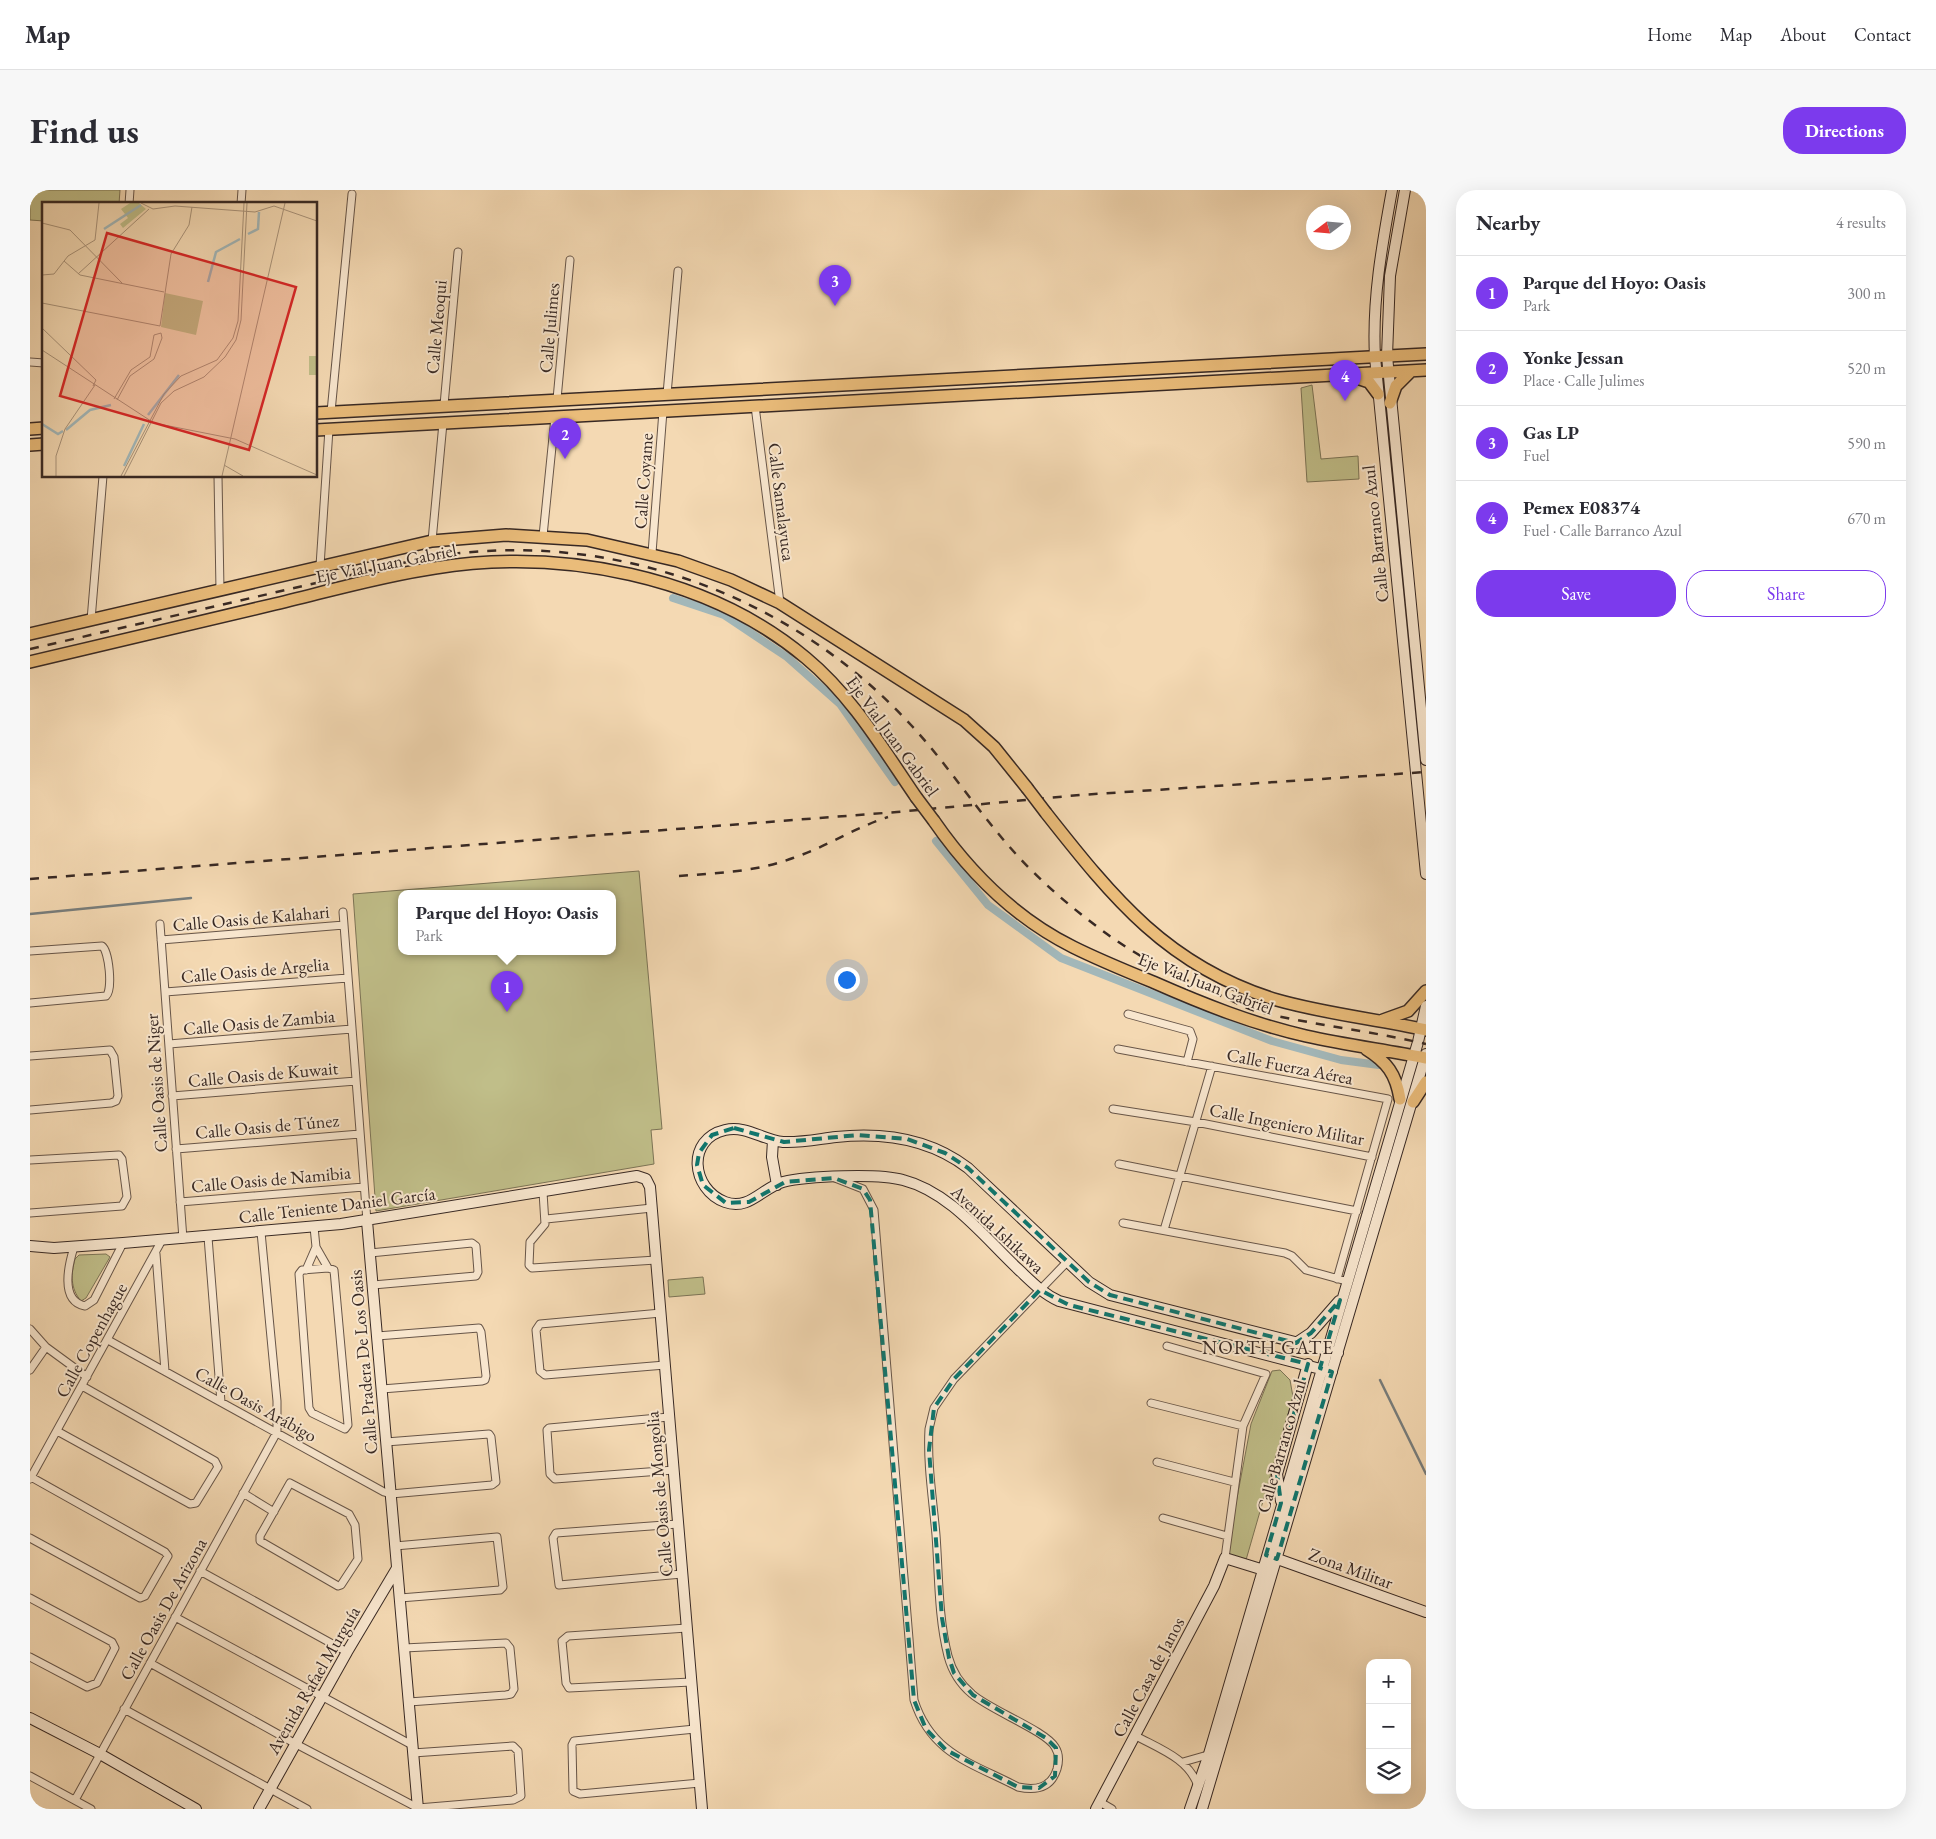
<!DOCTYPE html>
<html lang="en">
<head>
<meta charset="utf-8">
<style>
	:root { --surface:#fff; --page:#f7f7f7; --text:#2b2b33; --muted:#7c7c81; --line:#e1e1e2; --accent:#7c3aed }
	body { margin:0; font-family:"EB Garamond",serif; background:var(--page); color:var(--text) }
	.controls { position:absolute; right:15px; bottom:15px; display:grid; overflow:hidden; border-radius:10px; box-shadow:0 5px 20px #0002 }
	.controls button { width:45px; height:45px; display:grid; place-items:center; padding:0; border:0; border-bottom:1px solid var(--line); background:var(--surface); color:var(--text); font:25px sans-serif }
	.compass { position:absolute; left:1276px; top:15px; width:45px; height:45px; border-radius:50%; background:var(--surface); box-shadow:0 5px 20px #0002; rotate:254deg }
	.you { position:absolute; left:816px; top:789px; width:18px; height:18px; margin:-12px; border:4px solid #fff; border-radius:50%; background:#1a73e8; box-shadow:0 0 0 8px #1a73e833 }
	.badge { display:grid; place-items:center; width:32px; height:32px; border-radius:50%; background:var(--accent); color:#fff; font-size:16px; font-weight:700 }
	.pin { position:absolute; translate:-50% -41px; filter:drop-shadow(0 1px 2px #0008) }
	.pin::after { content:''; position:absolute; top:26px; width:18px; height:15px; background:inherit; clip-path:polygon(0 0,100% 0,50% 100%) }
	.popup { position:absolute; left:368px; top:700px; width:218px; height:65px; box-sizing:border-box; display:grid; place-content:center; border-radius:10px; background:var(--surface); filter:drop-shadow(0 1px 4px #0005); font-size:16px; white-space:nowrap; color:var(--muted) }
	.popup b { font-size:19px; color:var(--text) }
	.popup::after { content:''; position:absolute; left:50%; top:100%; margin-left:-10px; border:10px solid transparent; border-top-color:var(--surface) }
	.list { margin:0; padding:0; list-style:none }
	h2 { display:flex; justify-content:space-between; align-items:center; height:65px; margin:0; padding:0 20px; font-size:21px }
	h2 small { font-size:16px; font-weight:400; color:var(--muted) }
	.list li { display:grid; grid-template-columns:32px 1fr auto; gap:15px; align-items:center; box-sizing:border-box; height:75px; padding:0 20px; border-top:1px solid var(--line) }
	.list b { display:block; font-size:19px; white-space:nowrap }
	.list p { margin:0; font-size:16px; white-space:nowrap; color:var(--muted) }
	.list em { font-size:16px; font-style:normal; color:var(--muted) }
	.actions { display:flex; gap:10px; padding:15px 20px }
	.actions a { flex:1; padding:11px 0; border:1px solid var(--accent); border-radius:20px; text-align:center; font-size:18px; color:var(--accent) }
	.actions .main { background:var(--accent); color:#fff }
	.icon { flex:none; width:28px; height:28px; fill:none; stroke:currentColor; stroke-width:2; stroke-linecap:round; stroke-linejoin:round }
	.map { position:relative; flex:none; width:1396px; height:1619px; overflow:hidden; border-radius:20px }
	header { display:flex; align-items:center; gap:30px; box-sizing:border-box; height:70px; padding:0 25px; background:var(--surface); border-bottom:1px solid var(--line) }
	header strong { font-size:24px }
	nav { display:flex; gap:28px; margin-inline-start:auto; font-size:18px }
	.intro { display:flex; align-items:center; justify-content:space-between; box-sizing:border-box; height:120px; padding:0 30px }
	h1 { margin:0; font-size:35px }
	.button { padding:12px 22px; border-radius:20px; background:var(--accent); color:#fff; font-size:18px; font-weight:700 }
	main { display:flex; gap:30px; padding:0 30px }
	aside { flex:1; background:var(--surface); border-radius:20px; box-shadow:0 5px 20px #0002 }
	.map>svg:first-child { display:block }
</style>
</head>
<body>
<header>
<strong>Map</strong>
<nav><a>Home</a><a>Map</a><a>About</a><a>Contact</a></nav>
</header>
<div class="intro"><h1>Find us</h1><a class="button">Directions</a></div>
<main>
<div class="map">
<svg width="1396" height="1619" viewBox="0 0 1396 1619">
	<rect width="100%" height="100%" fill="#f4d9b3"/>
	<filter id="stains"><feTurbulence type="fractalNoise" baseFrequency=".004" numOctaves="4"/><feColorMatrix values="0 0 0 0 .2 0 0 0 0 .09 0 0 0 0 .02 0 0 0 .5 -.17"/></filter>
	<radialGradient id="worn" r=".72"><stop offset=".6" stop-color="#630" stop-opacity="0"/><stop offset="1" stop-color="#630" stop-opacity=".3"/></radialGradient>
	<path fill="#c0be89" stroke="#7c7456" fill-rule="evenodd" d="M0,0h90l-1,14h-75v17l-14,-1z
		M1282,195l9,74 37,-3 1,23 -52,3 -6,-94z
		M609,681l23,258 -11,1 3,34 -278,47 -23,-317zM582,703v58h-210v-58z
		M76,1064l4,3 -24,41 -5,3c-11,-13 -10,-27 -6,-42l4,-4z
		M673,1087l2,17 -36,3 -1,-17z
		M1250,1180l10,10 3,17 -47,163 -20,-4 25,-132 21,-53z"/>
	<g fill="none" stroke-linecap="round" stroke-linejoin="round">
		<path stroke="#787e7d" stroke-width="2.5" d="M0,724l161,-16
			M1350,1190l46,94"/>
		<path stroke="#a2b7b9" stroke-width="8" d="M643,408l51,17 63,42 53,47 55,78
			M906,651l52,64 73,53 211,83 69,19 38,5"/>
		<g stroke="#675548" stroke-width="9">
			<path id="street" d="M99,14l1,-14
				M211,14l1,-14
				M0,172l14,1
				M637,204l11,-123
				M527,209l13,-139
				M414,215l14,-153
				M725,216l25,197
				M301,222l21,-218
				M188,286l2,114
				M513,346l12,-119
				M402,351l11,-118
				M622,363l11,-142
				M290,376l9,-137
				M61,430l12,-144
				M313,722l24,309
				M130,734l23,315
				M131,750l183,-15
				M0,761l72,-5c7,5 11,44 4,50l-76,7
				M135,802l183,-14
				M1098,824l62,17 3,8 -6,23
				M139,854l183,-15
				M1088,859l270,50
				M0,866l80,-6 4,7 4,39 -2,5 -5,2 -81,7
				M142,906l184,-15
				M1083,919l83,13 176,35
				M146,959l184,-15
				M0,970l89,-5 3,4 5,38 -5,9 -92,7
				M1089,974l238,47
				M805,988l28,11 11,21 40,490c17,54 58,63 104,87 18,4 33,1 39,-18 2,-7 2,-16 -2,-22 -9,-16 -65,-37 -83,-53 -12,-10 -20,-23 -24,-38 -10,-39 -9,-81 -12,-121 -3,-35 -9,-71 -7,-106l5,-21 20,-29 113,-117
				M513,1002l2,32 -15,18 -1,23 3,3 124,-8
				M150,1012l184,-15
				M516,1029l106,-11
				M1093,1033l162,30 7,3 14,14 40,11
				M284,1037l2,20 12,21
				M1134,1040l48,-164
				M178,1047l13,165
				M44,1057c-5,16 -15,54 11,59l9,-6 29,-57
				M340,1063l102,-10 4,3 2,26 -2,4 -103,9
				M126,1064l9,117
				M298,1078l6,2 14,155 -3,4 -33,-16 -3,-5 -10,-134 3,-4z
				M276,1080l10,-23
				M1307,1089l51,-180
				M631,1123l-121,11 -4,6 4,41 5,4 120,-10
				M0,1139l16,18 41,30
				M347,1146l102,-8 2,4 5,44 -1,4 -3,1 -100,8
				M78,1150l276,152 7,2 101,-9 4,-3 -5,-45 -2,-3 -103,8
				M1137,1156l99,28 -23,52 -18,132
				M0,1180l16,-23
				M1121,1213l92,23
				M639,1227l-120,11 -2,2 3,44 5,5 119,-9
				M27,1241l133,73 6,-1 22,-36 -3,-6 -133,-75
				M1127,1272l77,20
				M0,1289l132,-239
				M260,1293l59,31 6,11 3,34 -17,26 -3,1 -78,-45v-5z
				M213,1303l31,19
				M1133,1328l64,18
				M648,1334l-122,9 -3,5 6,47 123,-11
				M0,1348l110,60 5,-2 23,-40 -3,-4 -134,-75
				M365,1356l102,-9 6,50 -3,3 -100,8
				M170,1381l147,81
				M0,1408l82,44 3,6 -18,35 -10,4 -57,-30
				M145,1427l237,128
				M657,1438l-119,8 -6,5 4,42 3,5 122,-6
				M374,1458l102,-5 4,5 4,41 -3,5 -5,1 -97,7
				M120,1473l146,81 122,64 95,-8 8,-4 -3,-45 -5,-5 -100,7
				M94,1519l183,100
				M665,1539l-121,12 -2,4 1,46 7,3 120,-11
				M1106,1546c24,13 53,23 62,50
				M1153,1572l28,-8
				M0,1586l61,33
				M45,1610l202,-368v-31l-16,-169
				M1070,1612l12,7"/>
		</g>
		<g stroke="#382924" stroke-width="12">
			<path id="secondary" d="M1362,0c-10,55 -20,110 -17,167l51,517
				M1375,0l-15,86 -3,80 39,404
				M743,950l-1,17 5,28
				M337,1031l51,588
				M0,1056l24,2 69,-5 218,-19 296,-48 9,3 4,8 52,622
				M1266,1153l15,-10 28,-32
				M1302,1182l-273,-71c-16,-7 -28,-20 -41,-32 -34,-32 -68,-77 -115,-89 -24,-7 -96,-4 -120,2 -21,6 -34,29 -58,20 -34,-13 -39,-63 0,-72 21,-5 38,10 58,12 17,1 36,-3 53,-5 47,-5 93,1 132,31l121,114 21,13 228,58
				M1251,1311l-4,-27 31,-110
				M1242,1367l154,55
				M0,1528l70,36 96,55
				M229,1619l88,-157 50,-84
				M1066,1619l118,-223 11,-28 42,13
				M1160,1619l19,-55 209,-712 8,-36
				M1172,1619l224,-755"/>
		</g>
		<g stroke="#382924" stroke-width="14">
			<path id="primary" d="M1324,187l15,5 9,12
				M1360,213l6,-17 15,-15
				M286,223l1110,-59
				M0,239l14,-1
				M286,240l1110,-60
				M0,255l14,-1
				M0,444l402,-93 74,-6 81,5 91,21 53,19 49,23 184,117 30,27 33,41
				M0,472c80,-19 161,-38 241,-57 55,-13 109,-29 164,-37 125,-20 272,7 371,90 46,38 77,91 110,139
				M1016,623c67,85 122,154 231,187 49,14 100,19 149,30
				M904,631c36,52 81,97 139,126 26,13 53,24 80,35 50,22 100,42 153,54 40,9 80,14 120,22
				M1353,830l25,-9 18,-20
				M1336,859c21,13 30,25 34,50
				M1383,912l13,-20"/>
		</g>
		<use href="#street" stroke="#f8e6ce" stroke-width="7"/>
		<use href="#secondary" stroke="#f8e6ce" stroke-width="10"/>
		<use href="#primary" stroke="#eabc7a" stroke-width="11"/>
		<path stroke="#382924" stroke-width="2.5" stroke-dasharray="9 9" stroke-linecap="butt" d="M0,459l390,-90c180,-34 368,32 491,166 37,40 67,87 104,128 27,30 59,57 92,81 36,26 79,47 119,64 11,5 21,11 33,14 55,13 112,19 167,32
			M649,686c38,-3 77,-4 114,-18 33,-11 61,-30 95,-41
			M0,689l867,-67 183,-17 346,-23"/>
		<g stroke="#382924" stroke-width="14" stroke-linecap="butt">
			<path id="primary-bridge" d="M997,598l19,25
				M886,607l18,24"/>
		</g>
		<use href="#primary-bridge" stroke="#eabc7a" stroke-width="11"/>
	</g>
	<path fill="none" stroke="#0f766e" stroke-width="4" stroke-dasharray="10 6" stroke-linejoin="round" d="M704,938l50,14 74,-7 49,4 38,14 23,15 121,114 21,13 186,48 15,-10 29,-33 -20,68 12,4 -55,187 -11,-4 15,-52 -4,-29 31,-110 -239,-59 -29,-15 -86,89 -20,29 -5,42 13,168 7,40 5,15 19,22 73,43 10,10 -1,28 -16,12 -21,-1 -72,-37 -20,-21 -12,-29 -44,-500 -7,-11 -29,-11 -49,4 -36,20 -23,1 -23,-18 -6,-20 2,-12 13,-18z"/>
	<g text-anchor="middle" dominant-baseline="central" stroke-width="4" stroke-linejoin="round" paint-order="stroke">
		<g font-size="18" fill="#382924" stroke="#f8e6ce">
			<text transform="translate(406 137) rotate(-85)">Calle Meoqui</text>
			<text transform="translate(519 138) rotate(-85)">Calle Julimes</text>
			<text transform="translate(613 291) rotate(-86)">Calle Coyame</text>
			<text transform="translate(752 312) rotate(83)">Calle Samalayuca</text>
			<text transform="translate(1345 344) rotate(-96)">Calle Barranco Azul</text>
			<text transform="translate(356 373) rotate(-11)">Eje Vial Juan Gabriel</text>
			<text transform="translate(863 546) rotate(54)">Eje Vial Juan Gabriel</text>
			<text transform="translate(221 728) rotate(-5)">Calle Oasis de Kalahari</text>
			<text transform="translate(225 780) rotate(-5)">Calle Oasis de Argelia</text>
			<text transform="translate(1176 793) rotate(21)">Eje Vial Juan Gabriel</text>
			<text transform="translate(229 832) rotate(-5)">Calle Oasis de Zambia</text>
			<text transform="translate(1260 876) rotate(11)">Calle Fuerza Aérea</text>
			<text transform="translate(233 884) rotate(-5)">Calle Oasis de Kuwait</text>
			<text transform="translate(126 893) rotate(-94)">Calle Oasis de Niger</text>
			<text transform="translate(1257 934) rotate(11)">Calle Ingeniero Militar</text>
			<text transform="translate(237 936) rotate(-5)">Calle Oasis de Túnez</text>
			<text transform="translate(241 989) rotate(-5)">Calle Oasis de Namibia</text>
			<text transform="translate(307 1015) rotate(-7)">Calle Teniente Daniel García</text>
			<text transform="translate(968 1039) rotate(43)">Avenida Ishikawa</text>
			<text transform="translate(61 1150) rotate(-61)">Calle Copenhague</text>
			<text transform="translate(333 1172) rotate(-95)">Calle Pradera De Los Oasis</text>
			<text transform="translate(226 1214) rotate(29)">Calle Oasis Arábigo</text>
			<text transform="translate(1251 1256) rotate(-74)">Calle Barranco Azul</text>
			<text transform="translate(629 1304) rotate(-95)">Calle Oasis de Mongolia</text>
			<text transform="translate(1321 1378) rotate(20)">Zona Militar</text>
			<text transform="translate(133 1419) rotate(-61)">Calle Oasis De Arizona</text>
			<text transform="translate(1118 1487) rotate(-62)">Calle Casa de Janos</text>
			<text transform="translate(283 1490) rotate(-60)">Avenida Rafael Murguía</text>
		</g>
		<g font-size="19" letter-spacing="1" fill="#382924" stroke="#f8e6ce">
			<text x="1238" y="1157">NORTH GATE</text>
		</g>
	</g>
	<g transform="translate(12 12)">
		<rect width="275" height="275" fill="#f4d9b3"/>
		<path d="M88,1h9l7,6 -23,19 -3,-4 8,-6 -7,-9zM123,91l38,8 -7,34 -35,-8zM267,154h8v19h-8z" fill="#c0be89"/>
		<path fill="none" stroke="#a2b7b9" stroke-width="2.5" d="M62,27l37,-24M206,32l10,-5 1,-17M166,80l8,-30 24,-13M106,213l31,-40M0,222l16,10 5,-3M24,228l24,-20 21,-5M82,264l20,-42"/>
		<path fill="none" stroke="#a9937a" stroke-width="1" d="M99,1l12,6 22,-3 80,6 19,-6 43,15M0,21l28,7 52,53M22,59l16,14 84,17M36,72l71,-65M0,73l12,-1 14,-18 27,-16 4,-37M0,101l118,23 11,-72 18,-29 3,-18M0,126l54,52 -3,6M0,148l112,73 81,16 82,36M72,197l17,-29 19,-13 4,-22 7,-2 1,5 -8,21 -24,17 -13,24M182,263l19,11M14,274v-20l9,-27 30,-44M79,274l43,-82 17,-18 36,-16 16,-22 5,-17 6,-118M82,274l37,-73 13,-12 30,-14 21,-20 11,-17 5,-20 6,-117M180,274l63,-273"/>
		<path fill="#d62828" fill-opacity="0.15" stroke="#d62828" stroke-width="2.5" d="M65,31l189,54 -47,163 -189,-54z"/>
		<rect width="275" height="275" fill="none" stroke="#382924" stroke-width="2.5"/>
	</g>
	<rect width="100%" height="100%" filter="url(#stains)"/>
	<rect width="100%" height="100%" fill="url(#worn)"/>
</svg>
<div class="controls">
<button>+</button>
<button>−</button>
<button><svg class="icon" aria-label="layers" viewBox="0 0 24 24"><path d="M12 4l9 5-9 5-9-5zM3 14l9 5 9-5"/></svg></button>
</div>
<svg class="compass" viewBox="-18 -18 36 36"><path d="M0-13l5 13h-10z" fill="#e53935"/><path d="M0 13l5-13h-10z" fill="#7c7c81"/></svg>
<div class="you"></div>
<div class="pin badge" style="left:477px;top:822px">1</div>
<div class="popup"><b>Parque del Hoyo: Oasis</b>Park</div>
<div class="pin badge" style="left:535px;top:269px">2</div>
<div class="pin badge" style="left:805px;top:116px">3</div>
<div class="pin badge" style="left:1315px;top:211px">4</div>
</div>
<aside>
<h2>Nearby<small>4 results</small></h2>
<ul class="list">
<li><span class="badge">1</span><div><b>Parque del Hoyo: Oasis</b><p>Park</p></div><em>300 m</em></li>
<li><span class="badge">2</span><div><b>Yonke Jessan</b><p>Place · Calle Julimes</p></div><em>520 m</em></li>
<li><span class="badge">3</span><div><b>Gas LP</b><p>Fuel</p></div><em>590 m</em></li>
<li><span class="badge">4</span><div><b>Pemex E08374</b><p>Fuel · Calle Barranco Azul</p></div><em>670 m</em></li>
</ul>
<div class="actions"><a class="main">Save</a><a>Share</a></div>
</aside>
</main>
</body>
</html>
